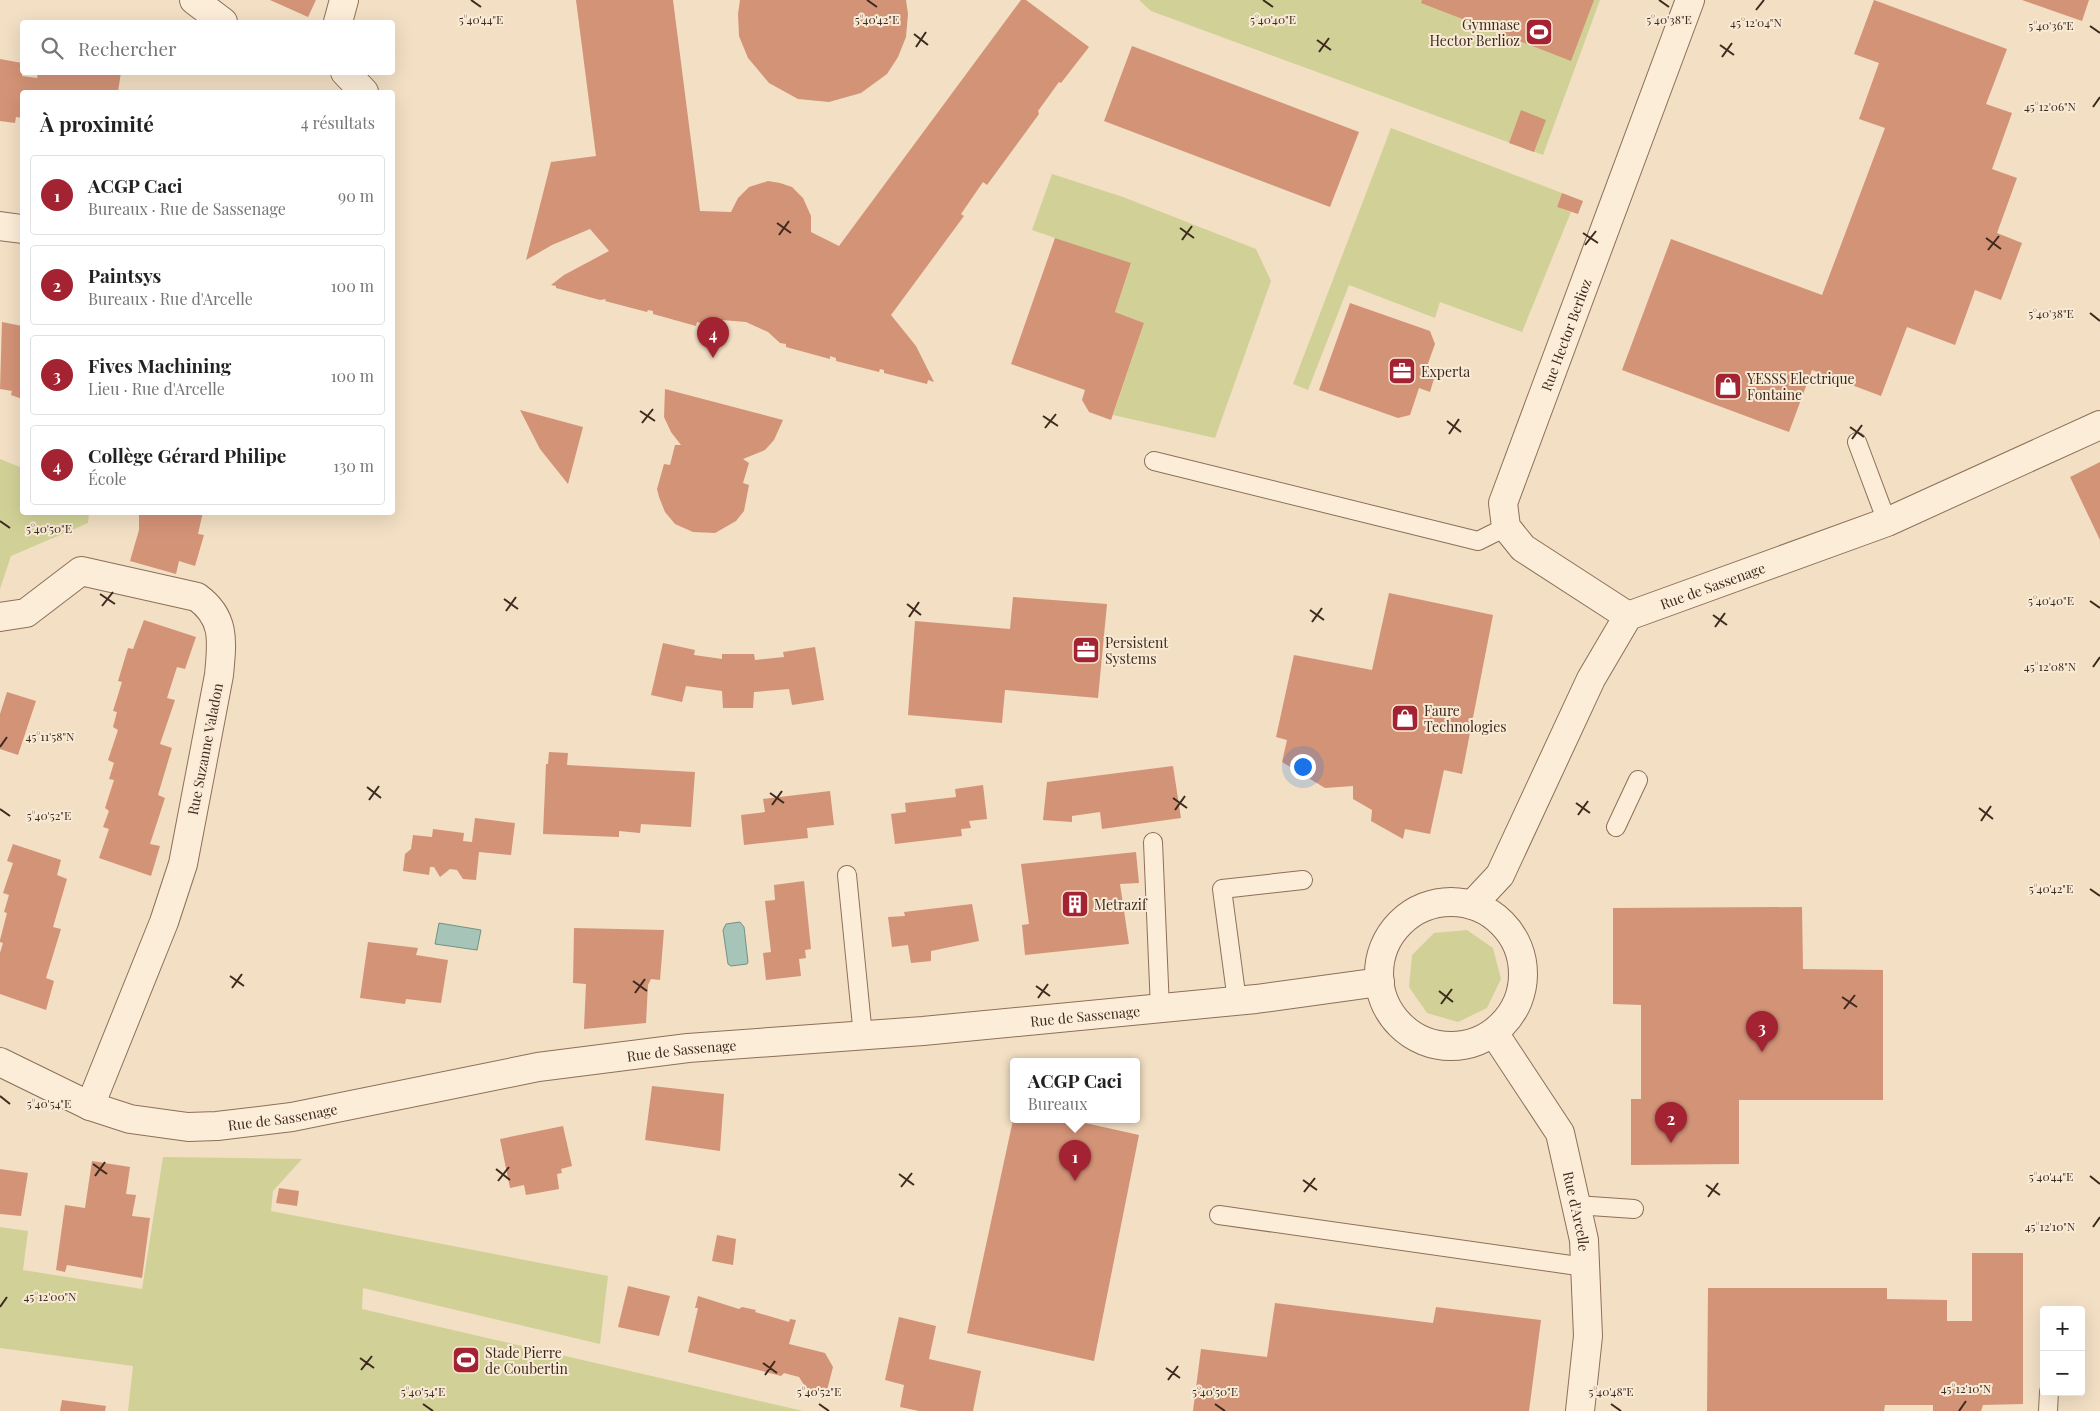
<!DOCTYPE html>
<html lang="fr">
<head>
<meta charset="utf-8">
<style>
	:root { --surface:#fff; --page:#f2f2f2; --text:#222; --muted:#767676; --line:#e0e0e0; --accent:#a32333 }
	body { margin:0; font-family:"Playfair Display",serif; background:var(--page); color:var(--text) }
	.controls { position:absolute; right:15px; bottom:15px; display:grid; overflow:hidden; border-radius:5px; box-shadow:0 5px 20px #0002 }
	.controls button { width:45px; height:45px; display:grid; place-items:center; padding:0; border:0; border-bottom:1px solid var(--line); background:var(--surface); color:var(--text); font:25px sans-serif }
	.you { position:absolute; left:1302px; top:766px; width:18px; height:18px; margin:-12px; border:4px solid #fff; border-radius:50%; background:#1a73e8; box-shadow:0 0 0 8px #1a73e833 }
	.badge { display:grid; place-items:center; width:32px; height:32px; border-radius:50%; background:var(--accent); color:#fff; font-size:16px; font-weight:700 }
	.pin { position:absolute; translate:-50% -41px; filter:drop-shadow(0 1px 2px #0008) }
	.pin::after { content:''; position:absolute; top:26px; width:18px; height:15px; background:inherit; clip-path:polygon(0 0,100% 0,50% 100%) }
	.popup { position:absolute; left:1010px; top:1058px; width:130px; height:65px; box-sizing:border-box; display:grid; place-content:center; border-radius:5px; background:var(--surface); filter:drop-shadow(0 1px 4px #0005); font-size:16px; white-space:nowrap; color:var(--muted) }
	.popup b { font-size:19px; color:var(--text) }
	.popup::after { content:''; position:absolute; left:50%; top:100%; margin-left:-10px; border:10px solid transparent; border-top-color:var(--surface) }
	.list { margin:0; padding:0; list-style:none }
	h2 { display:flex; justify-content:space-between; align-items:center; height:65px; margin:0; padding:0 20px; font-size:21px }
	h2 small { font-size:16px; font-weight:400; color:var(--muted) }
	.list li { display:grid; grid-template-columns:32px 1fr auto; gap:15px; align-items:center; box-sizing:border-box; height:80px; margin:0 10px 10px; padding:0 10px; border:1px solid var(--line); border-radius:5px }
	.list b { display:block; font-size:19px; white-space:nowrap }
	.list p { margin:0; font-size:16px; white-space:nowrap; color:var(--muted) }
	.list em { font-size:16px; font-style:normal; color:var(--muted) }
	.icon { flex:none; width:28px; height:28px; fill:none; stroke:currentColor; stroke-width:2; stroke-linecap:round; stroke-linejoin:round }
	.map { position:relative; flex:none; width:2100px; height:1411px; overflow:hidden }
	.search { position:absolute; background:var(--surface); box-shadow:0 5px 20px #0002; left:20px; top:20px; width:375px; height:55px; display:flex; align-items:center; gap:12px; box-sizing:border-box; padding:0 18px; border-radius:5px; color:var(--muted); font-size:19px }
	.panel { position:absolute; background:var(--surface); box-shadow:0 5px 20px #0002; left:20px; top:90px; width:375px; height:425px; border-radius:5px }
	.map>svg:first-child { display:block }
</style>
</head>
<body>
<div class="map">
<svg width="2100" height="1411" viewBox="0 0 2100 1411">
	<rect width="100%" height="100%" fill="#f2dfc4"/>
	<path fill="#d1d197" d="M1139,0h461l-57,155 -392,-144z
		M1391,128l171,65 -5,14 14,5 -49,120 -82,-30 -5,16 -86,-33 -41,105 -15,-6z
		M1052,174l71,23 133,52 15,32 -56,157 -102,-23 31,-92 -29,-11 16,-48 -99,-34z
		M0,459l22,9v44l67,1 -1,10 -77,33 -11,33z
		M1467,930l26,18 8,31 -14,29 -29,14 -31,-9 -18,-26 3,-32 22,-22z
		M163,1157l139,2 -29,32 -2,20 337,65 -8,68 -237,-56 -1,21 441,102h-675l5,-45 -133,-18v-121l28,4 -5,39 119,19z"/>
	<path fill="#a6c5b8" stroke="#6c9485" d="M740,922l4,5 4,35 -1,2 -16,2 -3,-2 -5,-34 3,-6z
		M439,923l42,7 -4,20 -42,-6z"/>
	<path fill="#d39377" d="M270,0h46l-8,17z
		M576,0h97l27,211 31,1 7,-14 11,-11 19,-6 12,2 12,4 11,11 8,18v16l28,14 182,-246h5l63,47 -28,36 -2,-1 -21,29 1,3 -52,71 -4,-3 -22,32 3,2 -73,99 25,31 18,36 -6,-2 -1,4 -43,-11v-3l-4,-1 -1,3 -43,-11v-3l-6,-2v3l-44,-12v-3l-6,-1 -12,-11 -22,-10 -24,-2 -18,4 -7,-2 -1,4 -43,-12v-3l-5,-1 -1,2 -42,-11 1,-2 -6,1 -44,-12v-2l-5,-1 13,-10 45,-24 -19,-22 -38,16 -26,15 25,-98 45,-6z
		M740,0h166l2,14 -2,23 -8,20 -11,17 -26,19 -32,9 -31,-3 -29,-16 -21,-25 -9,-22 -1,-22z
		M1422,0h172l-23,61 -150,-58z
		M1874,0l133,49 -21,55 26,9 -20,56 25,9 -20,55 25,10 -21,57 -26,-10 -20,55 -48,-18 -26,69 -69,-26 -23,62 -167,-62 49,-131 151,56 63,-167 -26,-9 20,-56 -25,-9z
		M2022,0h67l-7,21z
		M1132,46l227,86 -29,75 -226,-86z
		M0,59l22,4v13l15,2 1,-6h83l-3,20h-96v26l-6,-1 -1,6 -15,-2z
		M1521,110l25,10 -12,32 -25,-9z
		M1562,193l21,8 -5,13 -21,-7z
		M1055,238l76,25 -16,49 29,11 -33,97 -22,-8 -7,-12 3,-10 -74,-26z
		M1350,303l80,28 5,13 -9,25 10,3 -6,20 -11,-4 -9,27 -12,3 -79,-28z
		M2,322l20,4v73l-11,-4 1,-4 -12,-2z
		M665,389l118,31 -9,20 -9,10 -22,9 6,4 -6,20 6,2 -5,26 -8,10 -21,12 -22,-1 -18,-8 -10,-12 -6,-15 -2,-8 7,-25 6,1 5,-20h6l-10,-13 -7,-15z
		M520,410l63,17 -15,57 -28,-35z
		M2100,462v78l-30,-63z
		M139,512h64l-5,22 6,1 -9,31 -16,-5 -3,13 -46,-13 9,-31z
		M1389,593l104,22 -31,159 -18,-4 -14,64 -25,-5 -2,10 -32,-18 1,-11 -19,-11v-13l-28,2 -43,-26 5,-22 -11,-3 18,-82 78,15z
		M1013,597l94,7 -9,94 -93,-8 -3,33 -94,-8 7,-94 95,8z
		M144,620l52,17 -11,32 -8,-2 -10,31 8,2 -15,44 12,4 -14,47 7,3 -15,46 10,2 -9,30 -52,-18 10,-29 -6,-2 6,-16 -4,-3 9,-28 -5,-1 5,-16 -6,-3 10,-30 -5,-3 4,-15 -4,-1 9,-29 -4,-1 10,-33 5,1z
		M663,643l32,7 -1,5 28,4v-5h32l1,6 29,-3 -1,-5 32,-5 9,53 -32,5 -3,-16 -35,3 -1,16h-30l-1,-17 -36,-5 -4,16 -31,-7z
		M7,692l29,9 -18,54 -18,-6v-35z
		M549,752l19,1 -1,12 128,7 -4,55 -50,-3 -1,9 -21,-2v6l-76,-3 3,-70h2z
		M1173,766l8,52 -79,11 -2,-17 -28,4v6l-29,-2 4,-38z
		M983,785l4,34 -18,2 2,7 -10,1 1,7 -67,8 -4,-30 15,-2 -1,-9 51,-6 -1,-8z
		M830,791l4,34 -27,3 1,10 -64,7 -3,-30 24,-3 -2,-13z
		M475,818l40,5 -4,32 -32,-3 -3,28 -13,-1 -6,-9 -7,-1 -10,8 -6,-10h-4l-1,8 -26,-4 2,-17 6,-5 2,-14 19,2 1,-8 31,4 -1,8 9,1z
		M13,844l48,16 -4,15 10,4 -14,48 8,2 -15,49 8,3 -8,29 -46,-16v-41l3,-10 -3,-1v-2l7,-27 -3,-1 5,-17 -6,-2 10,-30 -6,-2z
		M1136,852l3,31 -19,1 9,60 -104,11 -3,-30 7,-1 -8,-60z
		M804,881l7,68 -6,1 1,8 -7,1 2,17 -35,4 -3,-27 8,-1 -6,-51 10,-1 -1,-15z
		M972,904l7,37 -48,10v10l-20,2 -3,-18 -16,2 -4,-30 17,-1 -1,-4z
		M1802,907l1,62 80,1v130h-144v64l-108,1v-66h10v-94l-28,-1v-96z
		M574,928l90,2 -4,50 -9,-1 -3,6 -2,38 -62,6 2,-45 -13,-1z
		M368,942l50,6 -2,7 32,5 -7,43 -35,-4 -1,5 -45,-6z
		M652,1086l72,8 -4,57 -75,-11z
		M1013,1120h59l67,15 -45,226 -127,-28z
		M563,1126l9,40 -11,3 1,4 -5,1 2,15 -33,6 -2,-10 -14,3 -10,-49z
		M92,1161l38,6 -4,27 10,1 -4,21 18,2 -8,60 -75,-13 -2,7 -9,-2 9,-65 20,3z
		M0,1169l28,4 -7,43 -21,-2z
		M279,1188l20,3 -2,15 -21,-3z
		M717,1235l19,4 -3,26 -21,-4z
		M1972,1253h51v151l-40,1 -2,6h-48v-6h-48l-1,6h-177l1,-123h179v11l60,1v21h25z
		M628,1286l42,10 -11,40 -41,-9z
		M698,1296l41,13 3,-2 14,3 -1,2 34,10 1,-3 6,1 -7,24 36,9 8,14 -7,27 -20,-6 -7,-11 -15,-4 -3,3 -93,-24 10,-44h-3z
		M1275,1303l158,20 3,-16 105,13 -12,91h-336l8,-62 66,8z
		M899,1317l37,9 -7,33 52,12 -8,40h-54l-19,-4 4,-22 -19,-5z
		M62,1400l44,6 -1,5h-45z"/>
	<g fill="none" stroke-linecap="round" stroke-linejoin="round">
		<g stroke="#8e6f59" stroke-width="20">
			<path id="lane" d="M1857,442l30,80
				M1154,461l324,80 28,-14
				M1616,827l22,-47
				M1153,842l7,167
				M847,875l16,161
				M1237,1001l-15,-112 81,-9
				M1576,1205l58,4
				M1219,1215l366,52
				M2048,1411l1,-19"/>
		</g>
		<g stroke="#8e6f59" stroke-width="30">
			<g id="street">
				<path d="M194,0l29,22"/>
				<path d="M338,22l6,-22"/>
				<path d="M345,72l19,20"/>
				<path d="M0,226l22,3"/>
				<path id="s1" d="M1628,616l-105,-68 -17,-21 -3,-24 187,-503"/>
				<path d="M0,617l26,-4 55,-42 116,26c29,21 25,45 22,78l-36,189 -19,58 -74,184"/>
				<circle cx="1451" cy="974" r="72"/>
				<path id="s2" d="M1472,905l28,-30 91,-196 37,-63 259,-94 213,-97"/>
				<path id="s3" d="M1494,1033l66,100 24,107 4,96 -8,75"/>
				<path id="s4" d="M0,1062l90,44 40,13 58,8 29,-1 75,-9 246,-50 150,-19 235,-17 333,-32 124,-17"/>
			</g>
		</g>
		<use href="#lane" stroke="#fbedd8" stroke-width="18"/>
		<use href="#street" stroke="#fbedd8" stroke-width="28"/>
	</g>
	<path fill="none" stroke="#3d291e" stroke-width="2" d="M471,0l10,7M867,0l10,7M1263,0l10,7M1659,0l10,7M1756,10l8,-10M2090,26l10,7M914,34l14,11M1317,40l14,10M1720,45l14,10M916,47l10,-15M1319,52l10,-14M1722,57l10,-14M2093,107l7,-10M777,223l14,10M1180,228l14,10M1583,233l15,10M779,235l10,-14M1986,238l15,11M1182,240l10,-14M1585,245l11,-14M1988,250l11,-14M2090,313l10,8M640,411l15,10M1043,416l15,10M1447,421l14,11M642,423l11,-14M1850,427l14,10M1045,428l11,-14M1449,434l10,-15M1852,439l10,-14M0,521l10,7M100,594l15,10M504,599l14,10M2090,601l10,7M907,604l14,11M102,606l11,-14M1310,610l14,10M506,611l10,-14M1713,615l14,10M909,617l10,-15M1312,622l10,-14M1715,627l10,-14M2093,667l7,-10M0,747l7,-10M367,787l14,11M770,793l14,10M1173,798l14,10M369,800l10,-14M1576,803l14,10M772,805l10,-14M1979,808l14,11M0,809l10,7M1175,810l10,-14M1578,815l10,-14M1981,821l10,-15M2090,889l10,7M230,976l14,10M633,981l14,10M1036,986l14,10M232,988l10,-14M1439,991l14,11M635,993l10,-14M1842,997l15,10M1038,998l10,-14M1441,1004l11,-15M1844,1009l11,-14M0,1096l10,8M93,1164l14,10M496,1169l14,11M899,1174l15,11M95,1176l10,-14M2090,1176l10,8M1303,1180l14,10M498,1181l11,-14M1706,1185l14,10M901,1187l11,-14M1304,1192l11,-14M1708,1197l10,-14M2093,1227l7,-10M0,1307l7,-10M360,1358l14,10M763,1363l14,10M1166,1368l14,10M361,1370l11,-14M765,1375l10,-14M1168,1380l10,-14M423,1404l10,7M819,1404l10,7M1215,1404l10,7M1611,1404l10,7M1959,1411l7,-10"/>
	<defs>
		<g id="stadium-square" transform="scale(1.4375)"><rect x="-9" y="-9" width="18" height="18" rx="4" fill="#a32333" stroke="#f8ead5"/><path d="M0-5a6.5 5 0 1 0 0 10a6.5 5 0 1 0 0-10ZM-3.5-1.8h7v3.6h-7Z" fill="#fff"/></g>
		<g id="office-square" transform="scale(1.4375)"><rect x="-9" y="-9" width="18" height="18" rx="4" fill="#a32333" stroke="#f8ead5"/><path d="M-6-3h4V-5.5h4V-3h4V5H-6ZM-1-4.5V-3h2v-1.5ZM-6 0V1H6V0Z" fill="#fff"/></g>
		<g id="shop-square" transform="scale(1.4375)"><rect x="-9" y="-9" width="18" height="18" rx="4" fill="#a32333" stroke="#f8ead5"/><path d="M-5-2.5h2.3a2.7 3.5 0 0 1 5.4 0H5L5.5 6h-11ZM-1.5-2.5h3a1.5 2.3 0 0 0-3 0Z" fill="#fff"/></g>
		<g id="building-square" transform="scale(1.4375)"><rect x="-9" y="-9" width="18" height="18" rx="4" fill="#a32333" stroke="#f8ead5"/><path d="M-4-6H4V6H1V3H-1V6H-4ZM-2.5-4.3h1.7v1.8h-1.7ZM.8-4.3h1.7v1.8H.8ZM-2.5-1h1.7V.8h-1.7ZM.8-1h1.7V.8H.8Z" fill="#fff"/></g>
	</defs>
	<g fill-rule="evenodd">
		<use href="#stadium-square" x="1539" y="32"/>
		<use href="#office-square" x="1402" y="371"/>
		<use href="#shop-square" x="1728" y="386"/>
		<use href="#office-square" x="1086" y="650"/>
		<use href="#shop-square" x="1405" y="718"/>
		<use href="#building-square" x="1075" y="904"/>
		<use href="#stadium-square" x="466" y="1360"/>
	</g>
	<g text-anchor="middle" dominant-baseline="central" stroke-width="4" stroke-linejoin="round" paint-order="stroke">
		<g font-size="14" fill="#3d291e" stroke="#f8ead5" text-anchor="start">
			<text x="1520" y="24" text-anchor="end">Gymnase<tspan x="1520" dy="16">Hector Berlioz</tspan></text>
			<text x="1421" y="371">Experta</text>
			<text x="1747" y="378">YESSS Electrique<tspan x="1747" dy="16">Fontaine</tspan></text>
			<text x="1105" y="642">Persistent<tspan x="1105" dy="16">Systems</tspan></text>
			<text x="1424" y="710">Faure<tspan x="1424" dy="16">Technologies</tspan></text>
			<text x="1094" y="904">Metrazif</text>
			<text x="485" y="1352">Stade Pierre<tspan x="485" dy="16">de Coubertin</tspan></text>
		</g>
		<g font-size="14" fill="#3d291e" stroke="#f8ead5">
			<text stroke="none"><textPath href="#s1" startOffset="356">Rue Hector Berlioz</textPath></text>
			<text stroke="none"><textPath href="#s2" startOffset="420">Rue de Sassenage</textPath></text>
			<text transform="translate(205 749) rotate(-79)">Rue Suzanne Valadon</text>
			<text stroke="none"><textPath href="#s4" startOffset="1106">Rue de Sassenage</textPath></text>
			<text stroke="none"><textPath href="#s4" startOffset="701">Rue de Sassenage</textPath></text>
			<text stroke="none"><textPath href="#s4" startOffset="296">Rue de Sassenage</textPath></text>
			<text stroke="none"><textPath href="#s3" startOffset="200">Rue d'Arcelle</textPath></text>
		</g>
	</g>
	<g font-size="12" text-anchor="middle" fill="#3d291e" stroke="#f8ead5" stroke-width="4" stroke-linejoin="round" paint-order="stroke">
		<text x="481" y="24">5°40'44"E</text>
		<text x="1273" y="24">5°40'40"E</text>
		<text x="877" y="24">5°40'42"E</text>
		<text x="1669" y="24">5°40'38"E</text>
		<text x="1756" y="27">45°12'04"N</text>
		<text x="2051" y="30">5°40'36"E</text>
		<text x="2050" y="111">45°12'06"N</text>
		<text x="2051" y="318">5°40'38"E</text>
		<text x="49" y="533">5°40'50"E</text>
		<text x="2051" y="605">5°40'40"E</text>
		<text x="2050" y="671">45°12'08"N</text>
		<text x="50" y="741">45°11'58"N</text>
		<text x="49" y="820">5°40'52"E</text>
		<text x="2051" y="893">5°40'42"E</text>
		<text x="49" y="1108">5°40'54"E</text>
		<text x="2051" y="1181">5°40'44"E</text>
		<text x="2050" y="1231">45°12'10"N</text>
		<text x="50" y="1301">45°12'00"N</text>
		<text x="1966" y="1393">45°12'10"N</text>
		<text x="423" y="1396">5°40'54"E</text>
		<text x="819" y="1396">5°40'52"E</text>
		<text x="1215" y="1396">5°40'50"E</text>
		<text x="1611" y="1396">5°40'48"E</text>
	</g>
</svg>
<div class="controls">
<button>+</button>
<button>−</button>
</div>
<div class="you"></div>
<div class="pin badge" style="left:1075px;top:1181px">1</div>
<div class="popup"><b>ACGP Caci</b>Bureaux</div>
<div class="pin badge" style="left:1671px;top:1143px">2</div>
<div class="pin badge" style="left:1762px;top:1052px">3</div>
<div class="pin badge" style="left:713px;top:358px">4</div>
<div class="search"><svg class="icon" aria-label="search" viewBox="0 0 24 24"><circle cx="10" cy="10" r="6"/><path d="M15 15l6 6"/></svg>Rechercher</div>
<section class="panel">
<h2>À proximité<small>4 résultats</small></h2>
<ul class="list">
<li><span class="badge">1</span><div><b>ACGP Caci</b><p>Bureaux · Rue de Sassenage</p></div><em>90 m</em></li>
<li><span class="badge">2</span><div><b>Paintsys</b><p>Bureaux · Rue d'Arcelle</p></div><em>100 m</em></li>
<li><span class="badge">3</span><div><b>Fives Machining</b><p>Lieu · Rue d'Arcelle</p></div><em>100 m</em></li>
<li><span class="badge">4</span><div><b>Collège Gérard Philipe</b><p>École</p></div><em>130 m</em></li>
</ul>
</section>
</div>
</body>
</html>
